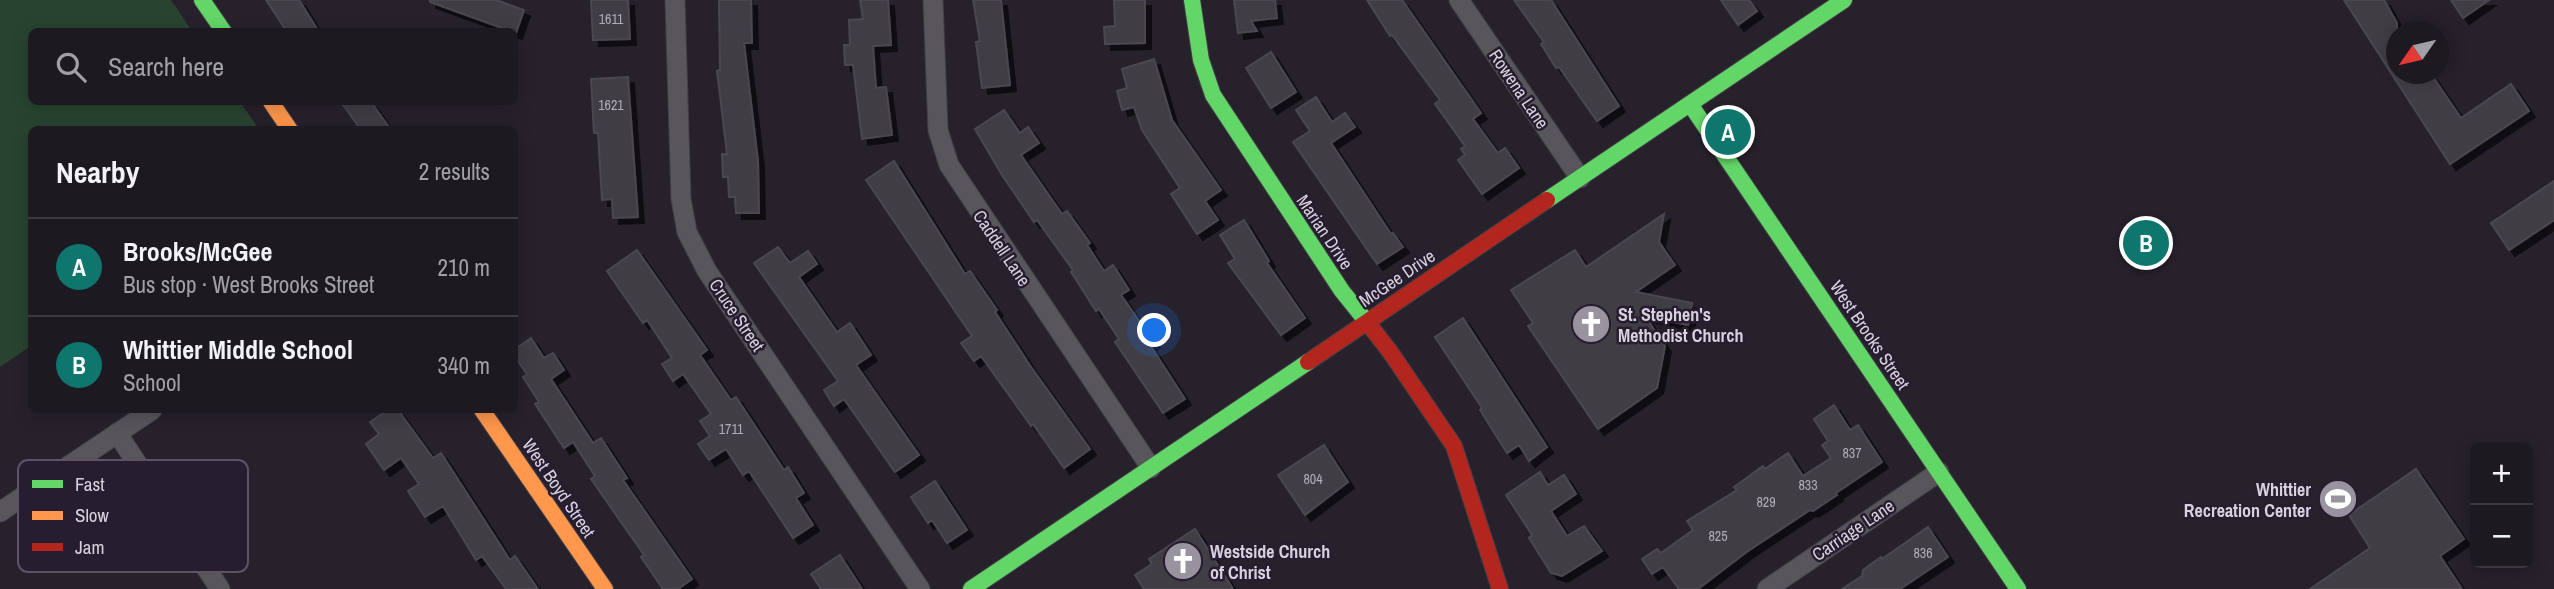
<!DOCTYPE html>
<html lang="en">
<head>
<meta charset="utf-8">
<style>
	:root { --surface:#1d1921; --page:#25222a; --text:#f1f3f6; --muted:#a0a0a5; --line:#3b383f; --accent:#0f766e }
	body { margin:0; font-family:"Archivo Narrow",sans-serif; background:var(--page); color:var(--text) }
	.controls { position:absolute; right:21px; bottom:21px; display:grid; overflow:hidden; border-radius:10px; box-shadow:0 4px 18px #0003 }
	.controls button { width:63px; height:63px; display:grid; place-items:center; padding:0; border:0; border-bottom:2px solid var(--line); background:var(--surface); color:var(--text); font:35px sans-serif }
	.compass { position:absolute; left:2386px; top:21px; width:63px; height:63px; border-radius:50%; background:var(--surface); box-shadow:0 4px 18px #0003; rotate:236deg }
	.you { position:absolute; left:1155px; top:331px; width:24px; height:24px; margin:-18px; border:5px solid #fff; border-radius:50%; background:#1a73e8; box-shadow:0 0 0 10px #1a73e833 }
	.badge { display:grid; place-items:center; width:46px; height:46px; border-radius:50%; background:var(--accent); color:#fff; font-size:23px; font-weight:700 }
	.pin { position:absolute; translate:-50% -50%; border:4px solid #fff; box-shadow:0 2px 7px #0006 }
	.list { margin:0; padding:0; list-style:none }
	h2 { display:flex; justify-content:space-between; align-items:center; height:91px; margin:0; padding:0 28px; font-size:30px }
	h2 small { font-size:23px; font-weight:400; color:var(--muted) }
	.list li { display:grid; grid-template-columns:46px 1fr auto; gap:21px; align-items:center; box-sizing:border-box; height:98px; padding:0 28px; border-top:2px solid var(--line) }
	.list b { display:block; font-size:26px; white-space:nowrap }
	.list p { margin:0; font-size:23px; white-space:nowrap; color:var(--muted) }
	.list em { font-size:23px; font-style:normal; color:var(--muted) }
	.icon { flex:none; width:38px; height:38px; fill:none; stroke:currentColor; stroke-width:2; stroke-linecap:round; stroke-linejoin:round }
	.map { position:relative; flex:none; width:2554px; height:589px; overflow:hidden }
	.search { position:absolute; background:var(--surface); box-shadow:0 4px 18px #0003; left:28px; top:28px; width:490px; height:77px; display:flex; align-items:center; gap:18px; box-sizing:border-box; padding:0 24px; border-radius:10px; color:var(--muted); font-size:26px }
	.panel { position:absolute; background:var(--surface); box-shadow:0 4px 18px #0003; left:28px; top:126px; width:490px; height:287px; border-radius:10px }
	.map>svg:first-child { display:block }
</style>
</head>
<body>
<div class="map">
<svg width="2554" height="589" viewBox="0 0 2554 589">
	<defs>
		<filter id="shadow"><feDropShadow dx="6" dy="6" stdDeviation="0" flood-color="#0009"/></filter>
	</defs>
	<rect width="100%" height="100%" fill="#27212c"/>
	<path fill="#284430" d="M0,0h171l21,31 -160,1v70h208l19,27 -227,1 -1,216 -31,21z"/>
	<path fill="#413c45" stroke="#4c4750" stroke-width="2" filter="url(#shadow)" d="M266,0h33l20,32h-32z
		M430,0h66l28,10 -8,23 -86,-31z
		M591,0h37l2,39 -37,1z
		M719,0h32l1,43h-8l14,118 1,52h-23l-1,-16h-6l-1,-20h-5l-1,-23h5l-10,-83 3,-1z
		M860,0h28l3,45 -18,1 3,42 10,-1 6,48 -30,4 -9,-74h-8l-1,-20h6l-1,-25 14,-1z
		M973,0h28l9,85 -28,3 -6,-46 4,-1z
		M1114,0h31v43l-40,1 -1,-17 11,-1z
		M1234,0h41l2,18 -26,3 6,10 -19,2z
		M1367,0h35l79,113 -8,6 25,34 7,-5 14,20 -37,26 -24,-34 7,-5 -4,-6 4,-3 -30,-42 5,-4 -48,-65 -2,1z
		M1514,0h37l68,106 -22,15 -38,-54 -3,1 -15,-24 3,-2z
		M1721,0h28l8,11 -19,14z
		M2344,0h40l13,23v51h34l30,44 50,-34 18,27 -79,53z
		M2451,0h38l-26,18z
		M1271,52l25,40 -25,16 -25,-40z
		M1154,59l18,61 49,70 -16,11 13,19 -21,14 -26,-40 9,-6 -38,-58 -8,-23 -12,3 -5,-19 10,-3 -5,-19z
		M628,77l10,140 -25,1 -1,-19 -10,1 -4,-67h-4l-3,-54z
		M1316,97l16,25 13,-9 10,14 -24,16 60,91 2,-1 10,14 -26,17 -84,-122 17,-11 -14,-21z
		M341,102h30l20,28h-30z
		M1004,110l16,23 8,-6 11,16 -18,12 41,59 5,-3 23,32 -3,2 17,26 9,-6 16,25 -8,5 33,47 -4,3 35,54 -22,14 -48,-71 4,-3 -20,-30 -3,2 -25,-39 2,-2 -36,-50 -3,2 -32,-47 -27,-46z
		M894,161l71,113 5,-3 27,39 -2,2 36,55 59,82 -26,19 -31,-44 -2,2 -50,-70 -7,5 -13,-18 11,-7 -106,-156z
		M2554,181v39l-45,30 -18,-27z
		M1664,214l-5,28 16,23 -39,27 56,11 -4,22 -43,-9 20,30 -8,42 -59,41 -70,-103 5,-3 -22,-33 64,-40 11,17z
		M1244,220l25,41 -2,2 38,55 -24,17 -53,-72 7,-4 -15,-24z
		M778,247l12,16 18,-12 9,13 -18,13 38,55 13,-9 21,32 -15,10 63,90 -24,17 -51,-73 -10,7 -10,-16 14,-9 -84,-118z
		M637,250l70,100 -7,5 31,45 5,-3 48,73 4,-3 16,26 -8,5 17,27 -20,13 -44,-67 -6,4 -17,-26 -17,11 -11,-16 12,-8 -10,-15 11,-7 -28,-40 -10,7 -11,-17 10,-6 -25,-38 -4,3 -36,-52z
		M1463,318l84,129 -18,14 -10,-16 -12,8 -27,-43 2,-2 -47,-71z
		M531,338l13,20 9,-5 11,17 -13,9 42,64 8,-5 26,40 -4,2 69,99 -14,10h-15l-22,-32 3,-2 -53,-76 4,-3 -22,-34 -9,6 -29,-44 4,-2 -16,-25 4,-3 -13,-18v-6z
		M1834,405l16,25 8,-5 24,37 -46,31 1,2 -24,16 -3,-1 -62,41 -50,38h-19l-16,-22 -11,7 -10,-15 15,-10 4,4 32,-23 -6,-9 50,-31 -3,-3 29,-21 2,3 23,-16 15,23 28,-18 -9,-13 6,-4 -14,-22z
		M388,410h10l35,48 8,-5 69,107 5,-4 23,33h-32l-24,-33 -6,4 -33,-54 -18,11 -17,-26 11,-7 -18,-26 -17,12 -18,-26 13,-10 -9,-12z
		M1324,445l24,37 -43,33 -27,-40z
		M2416,469l48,70 -24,17 22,33h-152l60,-41 -21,-33z
		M1540,472l8,13 16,-10 12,19 -25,17 16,25 17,-10 18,25 -40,25 -11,-3 -22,-35 3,-3 -26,-40z
		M935,481l32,49 -20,13 -15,-23 -4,3 -17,-26z
		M1928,527l20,30 -48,32h-58l20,-13 1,-6 18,-13 1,2z
		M1195,529l38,60h-89l-9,-14 17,-11 -3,-5z
		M840,555l22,34h-41l-10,-15z"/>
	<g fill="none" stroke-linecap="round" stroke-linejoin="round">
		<g stroke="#433e47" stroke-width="21">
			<path id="street" d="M675,0l6,199 6,33 20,39 213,318
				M933,0l5,130 11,35 202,303
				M1459,0l121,178
				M117,433l103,156
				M0,512l152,-102
				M1767,589l172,-117"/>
		</g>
		<g stroke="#433e47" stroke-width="18">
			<path id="fast" d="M202,0l22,32
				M1192,0l9,60 12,35 129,196 25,31
				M1690,104l328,485
				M1547,200l297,-200
				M971,589l337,-227"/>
		</g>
		<g stroke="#433e47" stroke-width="18">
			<path id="slow" d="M271,102l19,28
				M482,410l123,179"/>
		</g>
		<g stroke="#433e47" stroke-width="18">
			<path id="jam" d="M1367,322l24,31 63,93 46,143
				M1308,362l239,-162"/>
		</g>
		<use href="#street" stroke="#58565b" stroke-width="19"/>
		<use href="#fast" stroke="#63d668" stroke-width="16"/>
		<use href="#slow" stroke="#ff974d" stroke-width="16"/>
		<use href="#jam" stroke="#b3261e" stroke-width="16"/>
	</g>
	<defs>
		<g id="church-disc" transform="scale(2.0125)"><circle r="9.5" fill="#99939f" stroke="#271d30"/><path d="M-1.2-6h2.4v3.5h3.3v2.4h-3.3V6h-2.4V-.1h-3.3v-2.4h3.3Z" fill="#fff"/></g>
		<g id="stadium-disc" transform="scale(2.0125)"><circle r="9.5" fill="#99939f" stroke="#271d30"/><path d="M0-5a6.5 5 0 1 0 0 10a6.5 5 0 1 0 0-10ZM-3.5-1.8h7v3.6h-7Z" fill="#fff"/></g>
	</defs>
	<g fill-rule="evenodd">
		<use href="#church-disc" x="1591" y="324"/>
		<use href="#stadium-disc" x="2338" y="499"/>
		<use href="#church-disc" x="1183" y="561"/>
	</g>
	<g text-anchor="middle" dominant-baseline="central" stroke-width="5" stroke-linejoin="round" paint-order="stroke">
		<g font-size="14" fill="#b2abb7">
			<text x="611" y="19">1611</text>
			<text x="611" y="105">1621</text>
			<text x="731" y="429">1711</text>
			<text x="1852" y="453">837</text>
			<text x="1313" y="479">804</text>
			<text x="1808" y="485">833</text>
			<text x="1766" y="502">829</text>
			<text x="1718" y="536">825</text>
			<text x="1923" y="553">836</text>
		</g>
		<g font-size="18" fill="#d7d0dd" stroke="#271d30">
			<text transform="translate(1519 89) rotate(56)">Rowena Lane</text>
			<text transform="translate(1325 232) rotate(56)">Marian Drive</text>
			<text transform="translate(1002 248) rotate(56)">Caddell Lane</text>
			<text transform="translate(1397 278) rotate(-34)">McGee Drive</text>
			<text transform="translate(737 315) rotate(56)">Cruce Street</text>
			<text transform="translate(1870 335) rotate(56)">West Brooks Street</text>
			<text transform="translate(559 488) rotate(56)">West Boyd Street</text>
			<text transform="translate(1853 530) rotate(-34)">Carriage Lane</text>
		</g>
		<g font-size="18" font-weight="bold" fill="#d7d0dd" stroke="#271d30" text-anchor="start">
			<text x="1618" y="314">St. Stephen's<tspan x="1618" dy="21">Methodist Church</tspan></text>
			<text x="2311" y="489" text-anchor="end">Whittier<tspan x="2311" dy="21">Recreation Center</tspan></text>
			<text x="1210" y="551">Westside Church<tspan x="1210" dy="21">of Christ</tspan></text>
		</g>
	</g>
	<rect x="18" y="460" width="230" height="112" rx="10" fill="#271d30" stroke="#5c5364" stroke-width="2"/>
	<rect x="32" y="480" width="31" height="8" fill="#63d668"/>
	<rect x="32" y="511" width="31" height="9" fill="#ff974d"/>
	<rect x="32" y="543" width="31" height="8" fill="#b3261e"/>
	<g font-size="19" fill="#d7d0dd">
		<text x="75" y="491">Fast</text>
		<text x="75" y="522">Slow</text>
		<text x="75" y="554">Jam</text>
	</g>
</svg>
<div class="controls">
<button>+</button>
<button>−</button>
</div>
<svg class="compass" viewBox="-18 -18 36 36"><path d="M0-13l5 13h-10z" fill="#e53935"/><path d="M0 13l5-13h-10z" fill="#a0a0a5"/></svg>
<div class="you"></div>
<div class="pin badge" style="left:1728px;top:132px">A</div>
<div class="pin badge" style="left:2146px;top:243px">B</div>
<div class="search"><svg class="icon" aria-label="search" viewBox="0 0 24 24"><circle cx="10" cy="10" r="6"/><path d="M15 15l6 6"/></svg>Search here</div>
<section class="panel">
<h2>Nearby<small>2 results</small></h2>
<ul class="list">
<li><span class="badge">A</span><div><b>Brooks/McGee</b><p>Bus stop · West Brooks Street</p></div><em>210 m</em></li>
<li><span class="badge">B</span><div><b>Whittier Middle School</b><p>School</p></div><em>340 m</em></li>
</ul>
</section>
</div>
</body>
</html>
